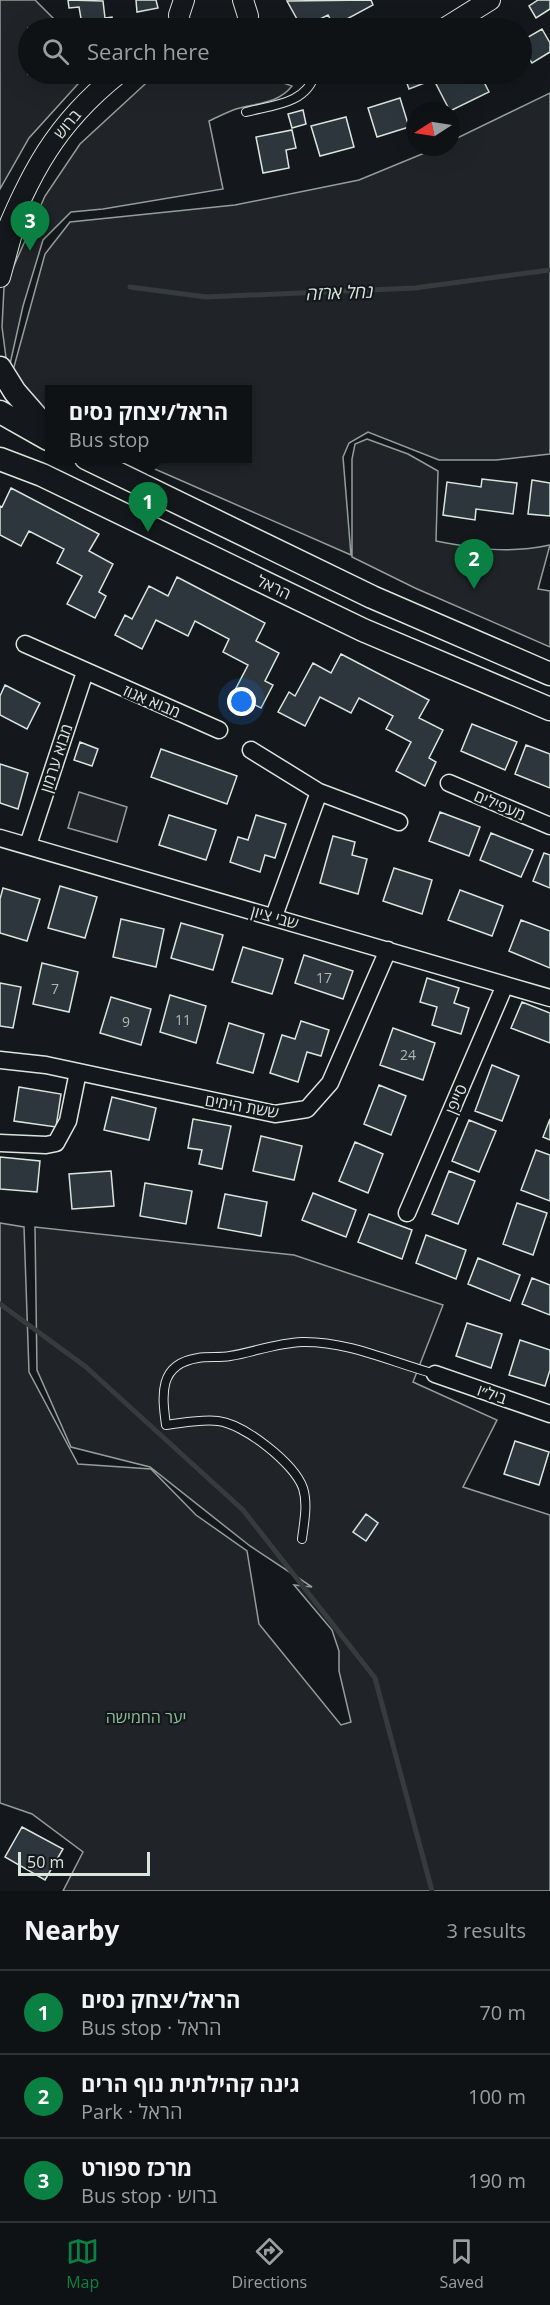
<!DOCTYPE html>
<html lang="en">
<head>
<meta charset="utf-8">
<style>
	:root { --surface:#0f1215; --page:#181b1e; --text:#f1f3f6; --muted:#9b9ea0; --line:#2f3234; --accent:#0b8043 }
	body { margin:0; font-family:"Open Sans","Noto Sans Hebrew",sans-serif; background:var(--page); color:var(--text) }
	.compass { position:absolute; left:406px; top:102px; width:54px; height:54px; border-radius:50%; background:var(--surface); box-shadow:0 6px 24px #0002; rotate:258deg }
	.scale { position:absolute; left:18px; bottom:15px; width:132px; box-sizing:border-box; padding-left:6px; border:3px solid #d8e6dc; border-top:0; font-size:16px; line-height:21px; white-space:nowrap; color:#d8e6dc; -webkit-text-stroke:4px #14181c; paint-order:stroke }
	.you { position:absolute; left:242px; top:702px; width:21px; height:21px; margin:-15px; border:4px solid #fff; border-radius:50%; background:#1a73e8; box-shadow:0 0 0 9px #1a73e833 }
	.badge { display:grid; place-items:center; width:39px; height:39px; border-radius:50%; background:var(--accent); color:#fff; font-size:20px; font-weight:700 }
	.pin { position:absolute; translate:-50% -50px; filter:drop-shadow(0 2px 3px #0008) }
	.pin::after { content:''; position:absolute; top:32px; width:21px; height:18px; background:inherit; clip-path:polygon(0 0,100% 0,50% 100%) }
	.popup { position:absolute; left:45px; top:385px; width:207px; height:78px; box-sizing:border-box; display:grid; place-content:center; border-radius:0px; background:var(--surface); filter:drop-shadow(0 2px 4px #0005); font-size:20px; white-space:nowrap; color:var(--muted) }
	.popup b { font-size:22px; color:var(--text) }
	.popup::after { content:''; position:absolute; left:50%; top:100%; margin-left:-12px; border:12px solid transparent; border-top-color:var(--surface) }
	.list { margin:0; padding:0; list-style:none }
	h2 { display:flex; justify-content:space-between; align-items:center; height:78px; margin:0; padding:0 24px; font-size:26px }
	h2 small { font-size:20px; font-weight:400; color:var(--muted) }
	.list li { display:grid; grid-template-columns:39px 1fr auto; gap:18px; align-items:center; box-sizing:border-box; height:84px; padding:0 24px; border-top:2px solid var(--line) }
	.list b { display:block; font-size:22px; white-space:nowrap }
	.list p { margin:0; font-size:20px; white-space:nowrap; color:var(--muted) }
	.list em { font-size:20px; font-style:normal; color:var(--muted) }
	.icon { flex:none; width:33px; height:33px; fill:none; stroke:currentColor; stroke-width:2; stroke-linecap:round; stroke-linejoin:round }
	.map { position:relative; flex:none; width:550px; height:1891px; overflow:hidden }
	.search { position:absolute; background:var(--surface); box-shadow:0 6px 24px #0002; left:18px; right:18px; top:18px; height:66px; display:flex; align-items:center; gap:15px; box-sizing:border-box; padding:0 21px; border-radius:33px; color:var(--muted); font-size:22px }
	.sheet { height:330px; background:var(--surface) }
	nav { display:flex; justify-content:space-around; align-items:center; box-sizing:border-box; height:84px; border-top:2px solid var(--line); background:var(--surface); font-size:16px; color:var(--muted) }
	nav a { display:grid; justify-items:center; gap:3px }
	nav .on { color:var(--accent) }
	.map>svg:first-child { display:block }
</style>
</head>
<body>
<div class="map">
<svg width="550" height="1891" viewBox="0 0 550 1891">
	<rect width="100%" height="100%" fill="#14181c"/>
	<path fill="#202428" stroke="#939e99" stroke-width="1.5" d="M0,0h35l28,28h-35v46h59l-58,64 -29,51z
		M156,74h102l34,12c-14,18 -36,17 -56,23 -9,3 -18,8 -27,12l14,68 -120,20 -32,3 -28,28 -20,66 -15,67 -6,-46 2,-39 41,-92 35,-52z
		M550,93v361l-54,6h-57l-71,-28 -19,11 -6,14 8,98 -219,-96 115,-1v-68h-198v26l-37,-42 33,-120 25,-32 165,-17 124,-25 80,-33h12v-6z
		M367,439l41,15 30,17 -2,70c42,8 71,13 114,4l-12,44 12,2v56l-135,-59 -63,-31v-98l3,-15z
		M79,792l48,15 -10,35 -49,-14z
		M0,1223l24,4 5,145 49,92 73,5 45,46 51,36 12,73 82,101 10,-3 -12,-51v-20l-7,-21 -38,-45 18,2 -62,-41 -100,-79 -79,-20 -34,-77 -2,-143 259,28 149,50 -30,77 84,38 -34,67 87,28v376h-487l20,-39 -51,-38 -32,-11z"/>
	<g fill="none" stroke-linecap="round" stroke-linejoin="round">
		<path stroke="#363b3e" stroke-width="5" d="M130,287l76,10 209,-9 135,-18
			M0,1304l86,63 157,143 132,168 57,213"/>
	</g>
	<path fill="#2c363c" stroke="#d8e6dc" stroke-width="1.5" d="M68,0l35,1 2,17 7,-1 1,11h-20l-1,-5 -10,1 -3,-17 -10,1z
		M136,0h20l2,8 -21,4z
		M371,0l2,5 -39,21 -6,-11 -26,13 -15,-27z
		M538,0h12v9l-14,9 -7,-12z
		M542,29l8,14v9l-18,11 -4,-6 -6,3v-27l3,6z
		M409,74h15l3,8 -18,7 -5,-14z
		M452,74h28l9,18 -39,19 -15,-29z
		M400,98l9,29 -32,10 -9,-29z
		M303,110l3,14 -14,4 -4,-14z
		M346,117l8,30 -34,9 -9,-30z
		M292,130l4,18 -10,2 3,18 -26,5 -7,-36z
		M482,479l35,4 -4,31 -37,-5 -1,11 -32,-5 4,-33 34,5z
		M532,480l18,3v33l-22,-2z
		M11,488l88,46 -10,17 24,13 -14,28 7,4 -11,22 -28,-14 15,-28 -25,-13 7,-14 -35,-18 -8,15 -21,-11v-29l2,1z
		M177,577l88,46 -9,18 23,12 -14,28 8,4 -12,23 -28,-14 15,-29 -25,-13 6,-13 -34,-18 -7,15 -32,-16 -14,29 -27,-14 10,-20 7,4 17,-33 19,10z
		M341,654l88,46 -10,18 24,12 -14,28 7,4 -11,24 -29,-15 15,-29 -25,-13 7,-13 -34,-18 -8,15 -31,-16 -15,29 -27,-14 11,-20 6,4 18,-33 18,10z
		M5,685l35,18 -13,26 -27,-14v-19z
		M472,724l45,18 -12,28 -44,-19z
		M80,742l18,7 -6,17 -18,-6z
		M526,745l24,9v34l-35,-14z
		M161,749l76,27 -10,28 -76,-27z
		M0,764l28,9 -10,36 -18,-6z
		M440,812l40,15 -11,29 -40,-15z
		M169,815l47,15 -10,30 -47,-15z
		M256,815l30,9 -11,34 -10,-3 -5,17 -30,-10 8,-25 10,3z
		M491,833l42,17 -12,27 -41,-17z
		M333,836l22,6 -3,13 15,4 -9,35 -38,-11z
		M544,853l6,2v33l-17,-7z
		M394,868l38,12 -10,34 -39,-13z
		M60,886l37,11 -12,41 -37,-10z
		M3,888l37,11 -13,42 -27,-8v-34z
		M460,890l43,16 -11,30 -44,-16z
		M121,919l43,10 -8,38 -43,-10z
		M521,920l29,11v37l-41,-17z
		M181,923l42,12 -10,35 -42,-12z
		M243,947l40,12 -11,35 -40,-12z
		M304,955l49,16 -10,28 -48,-16z
		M42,963l36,9 -9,40 -36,-8z
		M427,978l32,10 -5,15 15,5 -8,26 -29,-9 5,-18 -17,-5z
		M0,983l21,4 -8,41 -13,-2z
		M170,995l36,11 -10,37 -36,-11z
		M111,997l40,12 -10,36 -41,-12z
		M522,1002l28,11v30l-39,-15z
		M301,1021l28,9 -8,26 -14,-4 -9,30 -28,-9 12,-38 13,4z
		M229,1023l35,11 -11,39 -36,-10z
		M393,1028l42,15 -12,37 -43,-15z
		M492,1065l27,11 -17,45 -27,-10z
		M379,1085l27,11 -15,39 -27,-11z
		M19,1087l42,7 -5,33 -42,-6z
		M112,1097l44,11 -7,32 -45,-10z
		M193,1119l38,7 -9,43 -23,-5 3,-14 -14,-2z
		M550,1119v21l-7,-3z
		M469,1120l27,11 -17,41 -27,-11z
		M261,1136l41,10 -8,34 -41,-9z
		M355,1142l28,12 -15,39 -29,-12z
		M536,1150l14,5v46l-29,-11z
		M0,1157l40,4 -3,31 -37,-3z
		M111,1171l3,35 -42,3 -3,-35z
		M449,1171l26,10 -17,43 -26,-10z
		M145,1183l47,8 -6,33 -46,-8z
		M313,1193l43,17 -10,27 -44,-17z
		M225,1194l42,8 -6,34 -43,-8z
		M517,1203l30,10 -14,42 -30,-11z
		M369,1214l43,16 -10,29 -44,-17z
		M426,1235l40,15 -10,29 -40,-16z
		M478,1258l42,17 -10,26 -42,-17z
		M532,1278l18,7v30l-28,-11z
		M467,1323l35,11 -11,34 -35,-12z
		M520,1340l30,10v20l-5,16 -36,-11z
		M515,1441l34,11 -10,33 -35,-11z
		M366,1514l12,9 -12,18 -13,-9z
		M22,1827l41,22 -18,31 -40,-23z"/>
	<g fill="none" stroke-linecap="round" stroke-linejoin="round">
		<g stroke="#d8e6dc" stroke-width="10">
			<path id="service" d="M246,112c27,-7 60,-8 69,-38
				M302,1539c2,-16 6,-35 1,-51 -9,-25 -59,-64 -85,-67 -17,-2 -35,2 -52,4 -4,-30 -8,-61 32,-67 10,-2 21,0 32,-2 24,-4 47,-13 72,-14 46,-1 89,20 133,32"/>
		</g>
		<g stroke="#d8e6dc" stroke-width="19">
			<path id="minor" d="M25,644l194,86
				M251,750l68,42 80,30
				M449,783l101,43
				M0,838l550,160
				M28,845l57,-173
				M274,916l45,-124
				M0,1060l46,5 229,49 32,-5 23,-26 58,-133
				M0,1143l46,2 10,-2 12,-22 10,-49
				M407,1213l98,-228
				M435,1374l115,40"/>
		</g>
		<g stroke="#d8e6dc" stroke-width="22">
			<path id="tertiary" d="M243,0l5,16 -1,12
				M180,28l-1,-13 5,-15
				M445,28l45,-28
				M0,247c31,-74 54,-122 118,-173
				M0,277l12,-44"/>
		</g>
		<g stroke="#d8e6dc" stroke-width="25">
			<path id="secondary" d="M0,368l15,24 34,39
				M0,412l48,27
				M86,458l286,139 178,77
				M0,459l42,16 321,155 187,79"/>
		</g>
		<use href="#service" stroke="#14181c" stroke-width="8"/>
		<use href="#minor" stroke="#14181c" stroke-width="16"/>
		<use href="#tertiary" stroke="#14181c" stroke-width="20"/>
		<use href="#secondary" stroke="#14181c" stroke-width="22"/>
	</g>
	<g text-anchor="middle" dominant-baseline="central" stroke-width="4.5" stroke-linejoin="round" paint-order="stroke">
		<g font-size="14" fill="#adbab4">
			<text x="324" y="977">17</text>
			<text x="55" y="988">7</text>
			<text x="183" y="1019">11</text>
			<text x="126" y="1021">9</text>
			<text x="408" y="1054">24</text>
		</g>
		<g font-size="16" fill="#d8e6dc" stroke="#14181c">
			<text transform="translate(67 124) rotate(-50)">ברוש</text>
			<text transform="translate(274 587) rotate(25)">הראל</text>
			<text transform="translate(152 701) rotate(23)">מבוא אגוז</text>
			<text transform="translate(56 758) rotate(-72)">מבוא ערמון</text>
			<text transform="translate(500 805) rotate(23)">מעפילים</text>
			<text transform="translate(275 917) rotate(16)">שבי ציון</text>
			<text transform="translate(456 1099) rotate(-67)">סייפן</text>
			<text transform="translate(242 1106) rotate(10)">ששת הימים</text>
			<text transform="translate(492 1394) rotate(19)">ביל״ו</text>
		</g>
		<g font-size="16" fill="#8ac095" stroke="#14181c">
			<text x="146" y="1717">יער החמישה</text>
		</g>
		<g font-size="18" font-style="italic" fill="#d8e6dc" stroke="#14181c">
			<text transform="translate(340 292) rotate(-2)">נחל ארזה</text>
		</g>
	</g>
</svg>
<svg class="compass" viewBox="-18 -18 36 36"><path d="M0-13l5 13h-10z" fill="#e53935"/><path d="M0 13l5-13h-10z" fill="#9b9ea0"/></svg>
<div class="scale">50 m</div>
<div class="you"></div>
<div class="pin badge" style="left:148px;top:532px">1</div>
<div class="popup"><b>הראל/יצחק נסים</b>Bus stop</div>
<div class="pin badge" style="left:474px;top:589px">2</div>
<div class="pin badge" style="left:30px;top:251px">3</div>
<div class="search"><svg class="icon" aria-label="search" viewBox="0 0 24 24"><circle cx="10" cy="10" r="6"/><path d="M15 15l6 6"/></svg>Search here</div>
</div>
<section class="sheet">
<h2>Nearby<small>3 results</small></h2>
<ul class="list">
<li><span class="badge">1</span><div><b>הראל/יצחק נסים</b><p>Bus stop · הראל</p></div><em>70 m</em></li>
<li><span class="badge">2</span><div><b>גינה קהילתית נוף הרים</b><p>Park · הראל</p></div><em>100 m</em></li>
<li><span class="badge">3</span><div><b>מרכז ספורט</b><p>Bus stop · ברוש</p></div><em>190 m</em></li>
</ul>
</section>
<nav>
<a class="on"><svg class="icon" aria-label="map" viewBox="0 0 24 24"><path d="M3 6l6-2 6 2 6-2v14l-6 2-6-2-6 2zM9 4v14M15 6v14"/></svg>Map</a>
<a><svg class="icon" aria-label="directions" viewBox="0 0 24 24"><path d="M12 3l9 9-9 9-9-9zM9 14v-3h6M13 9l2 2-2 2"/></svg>Directions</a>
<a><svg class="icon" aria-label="saved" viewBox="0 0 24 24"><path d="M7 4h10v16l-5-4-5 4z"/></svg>Saved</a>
</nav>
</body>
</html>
